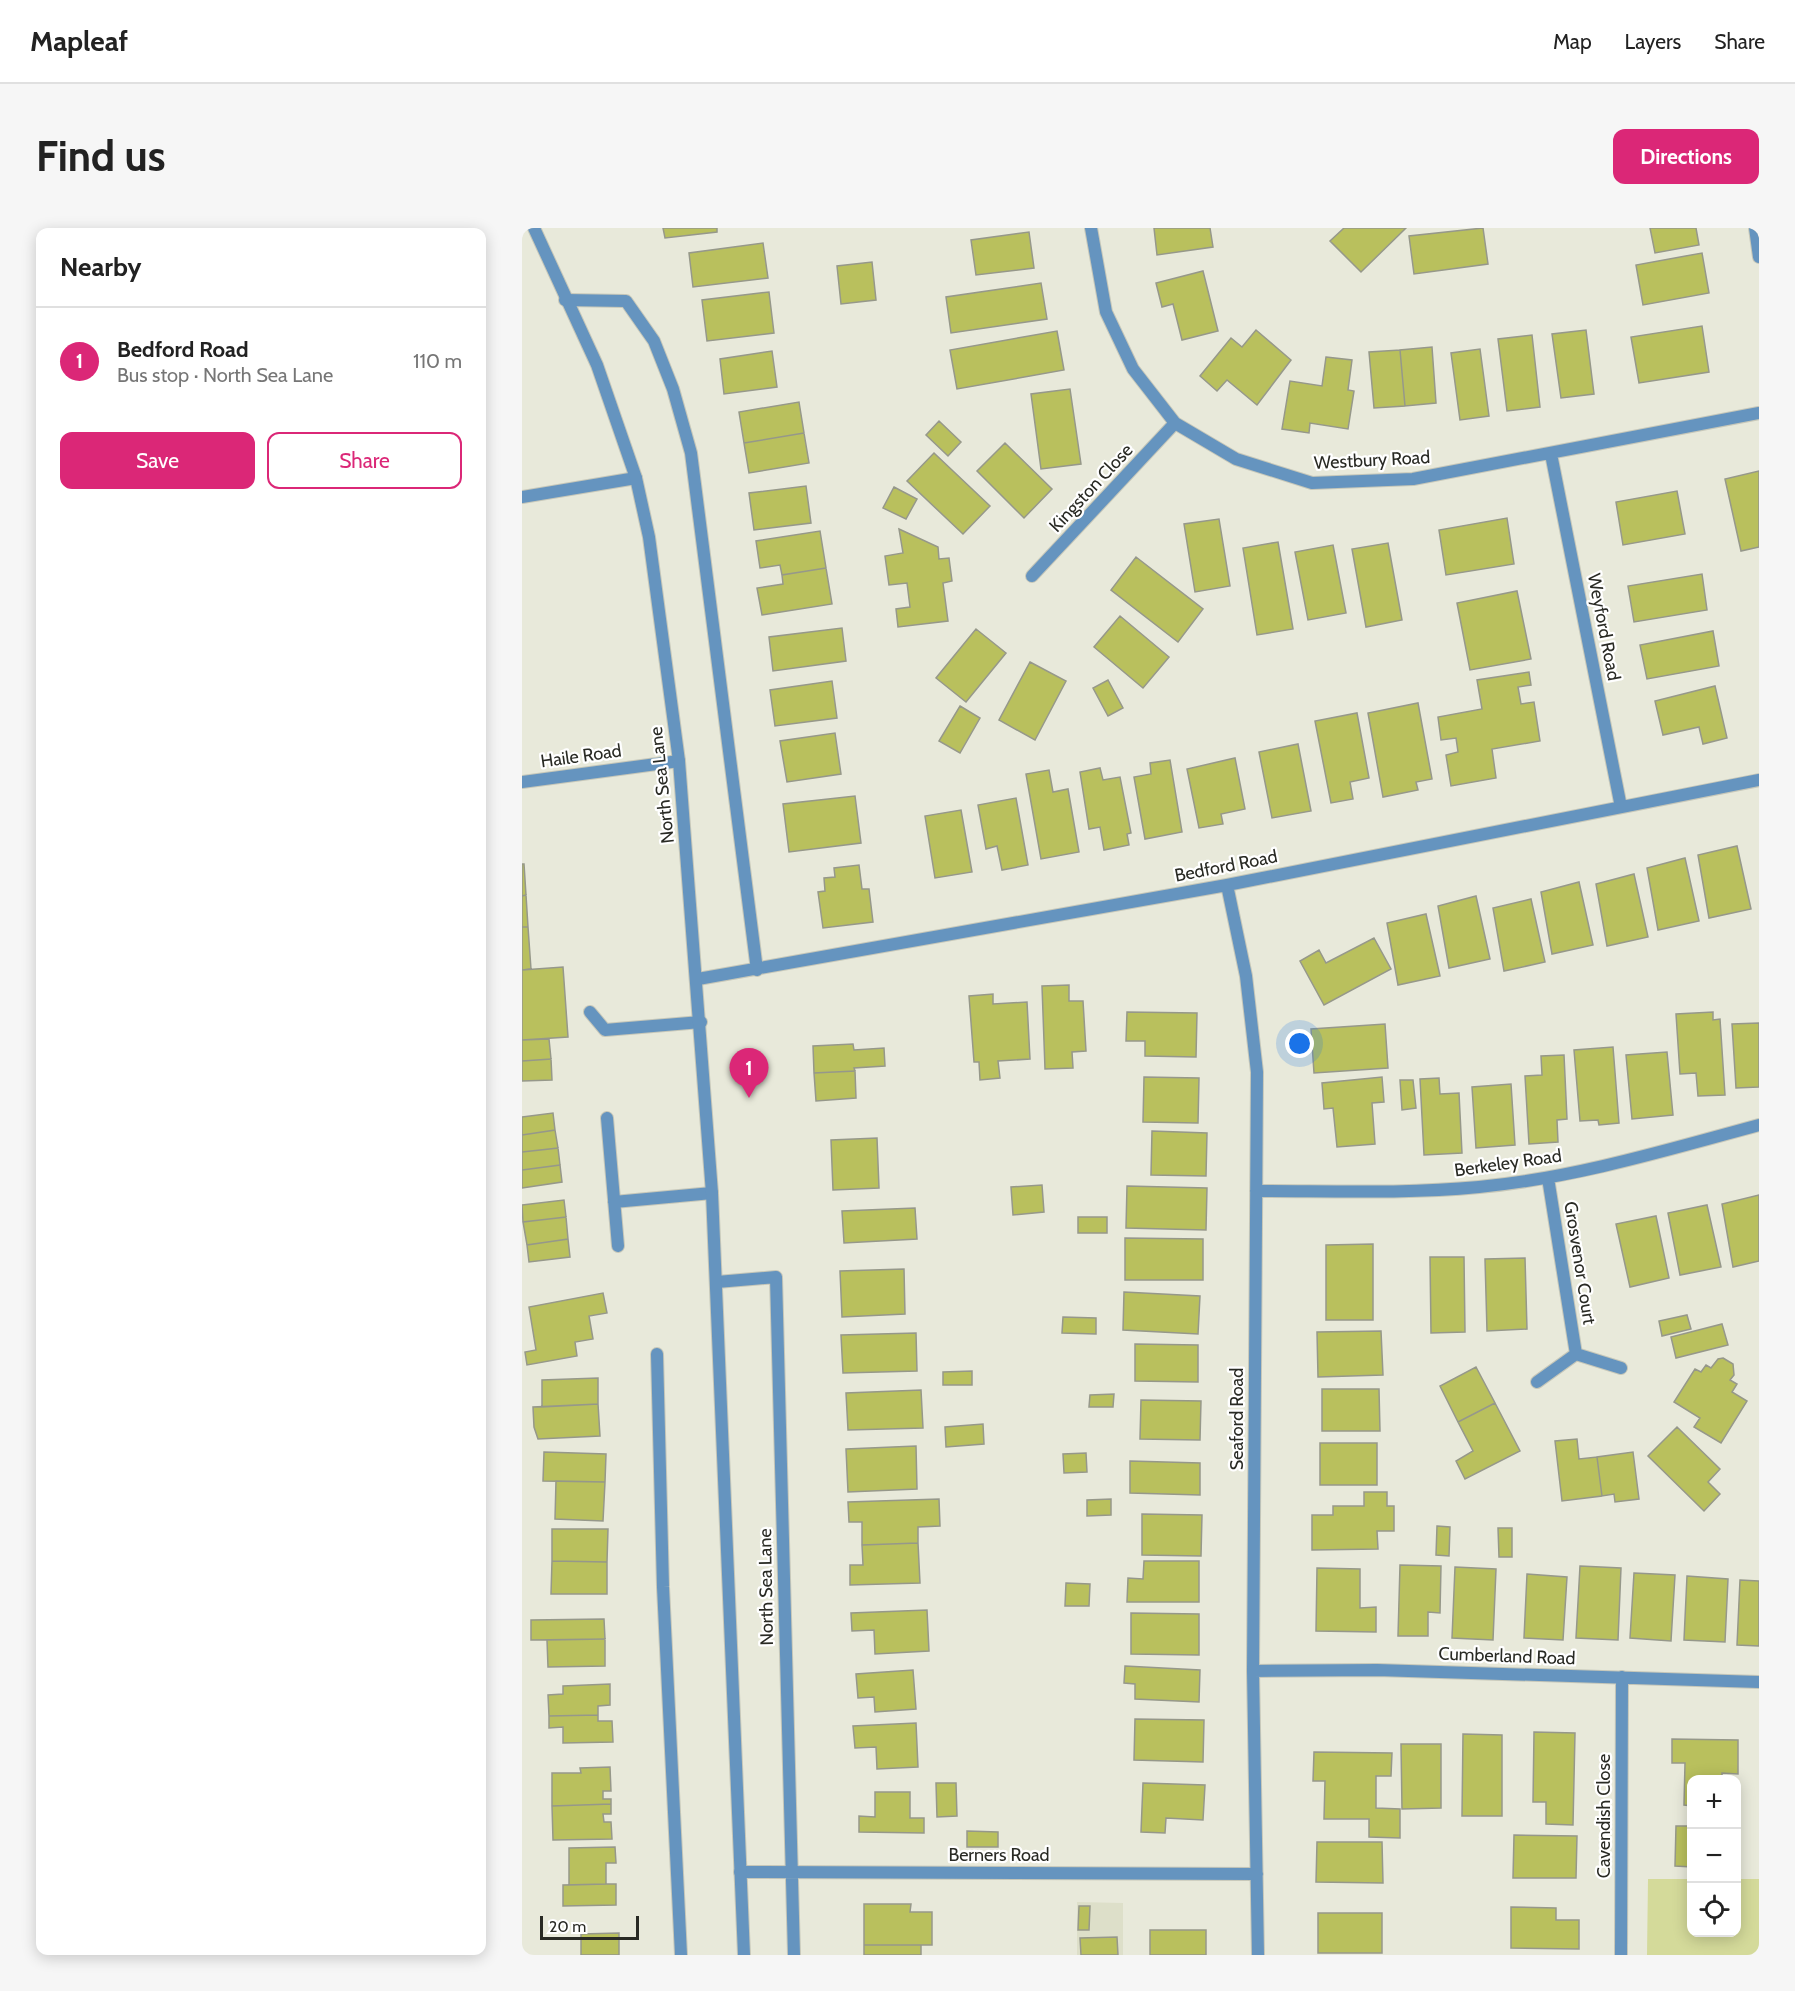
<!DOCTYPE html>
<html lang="en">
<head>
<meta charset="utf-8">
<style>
	:root { --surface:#fff; --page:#f6f6f6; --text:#222; --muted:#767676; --line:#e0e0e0; --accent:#db2777 }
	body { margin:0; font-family:Cabin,sans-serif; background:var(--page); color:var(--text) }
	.controls { position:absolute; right:18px; bottom:18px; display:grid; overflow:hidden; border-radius:12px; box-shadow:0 3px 15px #0003 }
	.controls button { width:54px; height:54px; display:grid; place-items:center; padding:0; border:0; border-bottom:2px solid var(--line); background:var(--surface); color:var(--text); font:30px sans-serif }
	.scale { position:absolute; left:18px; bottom:15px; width:99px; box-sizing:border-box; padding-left:6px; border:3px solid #292a24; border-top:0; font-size:16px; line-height:21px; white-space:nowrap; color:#292a24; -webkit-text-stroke:4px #fff; paint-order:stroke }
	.you { position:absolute; left:778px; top:816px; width:21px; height:21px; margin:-15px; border:4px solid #fff; border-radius:50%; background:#1a73e8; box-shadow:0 0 0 9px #1a73e833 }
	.badge { display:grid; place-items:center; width:39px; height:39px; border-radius:50%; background:var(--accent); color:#fff; font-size:20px; font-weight:700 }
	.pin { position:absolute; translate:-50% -50px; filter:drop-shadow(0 2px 3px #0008) }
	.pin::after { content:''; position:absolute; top:32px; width:21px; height:18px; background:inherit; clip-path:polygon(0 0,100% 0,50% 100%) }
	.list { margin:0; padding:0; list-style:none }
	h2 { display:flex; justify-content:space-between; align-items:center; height:78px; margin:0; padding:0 24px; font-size:26px }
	h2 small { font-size:20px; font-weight:400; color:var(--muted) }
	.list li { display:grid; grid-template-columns:39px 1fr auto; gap:18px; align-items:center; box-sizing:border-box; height:108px; padding:0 24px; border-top:2px solid var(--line) }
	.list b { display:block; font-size:22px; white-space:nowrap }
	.list p { margin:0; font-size:20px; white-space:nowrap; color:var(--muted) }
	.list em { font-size:20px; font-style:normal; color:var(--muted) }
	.actions { display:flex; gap:12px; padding:18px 24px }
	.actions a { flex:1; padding:14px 0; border:2px solid var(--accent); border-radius:12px; text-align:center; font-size:21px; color:var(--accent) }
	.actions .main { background:var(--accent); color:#fff }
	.icon { flex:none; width:33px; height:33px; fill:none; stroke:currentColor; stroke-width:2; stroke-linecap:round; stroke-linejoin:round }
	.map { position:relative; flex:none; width:1237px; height:1727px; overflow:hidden; border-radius:12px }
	header { display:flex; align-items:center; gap:36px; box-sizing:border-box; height:84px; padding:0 30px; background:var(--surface); border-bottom:2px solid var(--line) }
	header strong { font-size:28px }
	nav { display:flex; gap:33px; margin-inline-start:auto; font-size:21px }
	.intro { display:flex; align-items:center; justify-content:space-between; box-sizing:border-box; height:144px; padding:0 36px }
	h1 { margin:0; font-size:42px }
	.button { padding:15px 27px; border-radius:12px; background:var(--accent); color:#fff; font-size:21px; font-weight:700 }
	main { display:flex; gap:36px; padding:0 36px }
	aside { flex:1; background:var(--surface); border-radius:12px; box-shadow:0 3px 15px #0003 }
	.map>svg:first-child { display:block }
</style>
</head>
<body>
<header>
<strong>Mapleaf</strong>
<nav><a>Map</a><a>Layers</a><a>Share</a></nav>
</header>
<div class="intro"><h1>Find us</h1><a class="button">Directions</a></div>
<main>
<aside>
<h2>Nearby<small></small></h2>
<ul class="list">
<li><span class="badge">1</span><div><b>Bedford Road</b><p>Bus stop · North Sea Lane</p></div><em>110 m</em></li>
</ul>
<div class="actions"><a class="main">Save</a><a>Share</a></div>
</aside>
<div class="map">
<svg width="1237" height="1727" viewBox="0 0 1237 1727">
	<rect width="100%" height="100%" fill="#e8e9da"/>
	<path fill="#dddfc9" d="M555,1674l46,1v52h-46z"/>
	<path fill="#d4da9a" d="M1126,1651h43l1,53h44l1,-53h22v76h-112z"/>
	<path fill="#b9c05d" stroke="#96988a" stroke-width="1.5" d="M141,0h54v4l-52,6z
		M632,0h56l3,19 -56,8z
		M822,0h62l-45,44 -31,-31z
		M961,0l5,36 -74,10 -5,-38z
		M1128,0h46l3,17 -44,8z
		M507,4l5,36 -58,7 -5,-35z
		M241,15l5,35 -75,9 -4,-34z
		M1180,25l7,40 -66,12 -7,-40z
		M350,34l4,38 -35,4 -4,-38z
		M681,43l15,60 -36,9 -9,-36 -11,3 -6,-24z
		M519,55l6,36 -96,14 -5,-36z
		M247,64l5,41 -67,8 -5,-41z
		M1180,98l7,46 -70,11 -8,-46z
		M734,102l35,30 -34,45 -30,-25 -10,11 -17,-15 31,-38 11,9z
		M1064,102l8,64 -33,4 -9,-64z
		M535,103l7,39 -107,19 -7,-39z
		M1010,107l8,72 -33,4 -9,-72z
		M910,119l4,56 -31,3 -5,-56z
		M958,121l9,67 -29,4 -9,-67z
		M878,122l5,56 -31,2 -5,-56z
		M250,123l5,36 -53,7 -4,-35z
		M804,129l26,3 -4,30 6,1 -6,38 -38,-6 -1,10 -27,-4 8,-48 32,5z
		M548,161l11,75 -40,5 -10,-75z
		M277,174l5,31 -60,10 -5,-31z
		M417,193l22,21 -13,14 -22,-21z
		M282,205l5,30 -60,10 -5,-30z
		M483,215l47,46 -28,29 -47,-47z
		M412,225l56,53 -27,28 -56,-53z
		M1237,243v76l-18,4 -16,-72z
		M284,258l5,37 -57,7 -5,-37z
		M372,259l23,12 -11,20 -23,-11z
		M1155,263l8,43 -62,11 -7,-43z
		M985,290l7,46 -68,11 -7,-45z
		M697,291l11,67 -35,6 -11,-68z
		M377,301l39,18 1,12 10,-1 3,23 -9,2 5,38 -50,6 -2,-18 14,-2 -3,-24 -18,2 -4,-29 18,-3z
		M298,303l6,37 -44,7 -2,-10 -20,3 -4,-27z
		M756,314l15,87 -36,6 -14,-87z
		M866,315l14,77 -36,7 -14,-78z
		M811,317l13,68 -38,7 -13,-68z
		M614,329l67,52 -25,33 -67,-52z
		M304,340l6,36 -70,11 -5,-27 26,-4 -1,-9z
		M1180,346l5,36 -73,12 -6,-36z
		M995,363l14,68 -61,11 -13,-67z
		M598,388l49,41 -26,31 -49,-41z
		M320,400l4,33 -73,10 -4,-34z
		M454,401l30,24 -40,49 -30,-24z
		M1191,403l6,35 -72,13 -7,-34z
		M508,434l36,19 -31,59 -36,-20z
		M1007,444l2,13 -13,2 3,17 13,-2 6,39 -48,8 4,29 -45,8 -5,-31 12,-3 -2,-14 -15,2 -3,-23 44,-8 -5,-29z
		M586,452l15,28 -15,8 -15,-28z
		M310,453l5,37 -62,8 -5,-36z
		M1193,458l12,52 -24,6 -4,-17 -36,8 -8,-34z
		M896,475l14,76 -16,3 2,8 -35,7 -15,-84z
		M438,478l20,12 -20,35 -21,-12z
		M835,485l12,65 -19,4 3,17 -22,4 -16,-82z
		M313,505l6,41 -54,8 -7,-41z
		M776,516l13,67 -39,7 -13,-66z
		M713,530l10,51 -24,5 2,10 -24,4 -12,-59z
		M648,532l12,72 -37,7 -11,-62 17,-3 -1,-11z
		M578,540l3,12 17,-3 11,56 -4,1 2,11 -25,5 -4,-23 -11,2 -9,-57z
		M527,542l4,22 15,-3 11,63 -38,7 -15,-85z
		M333,568l6,47 -72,9 -6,-48z
		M494,570l12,67 -26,5 -5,-24 -11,3 -8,-44z
		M439,582l11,62 -37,6 -10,-62z
		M1215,618l14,63 -42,9 -11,-63z
		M1163,630l14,63 -41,9 -11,-62z
		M0,636h2l2,31 -4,1z
		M337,637l3,24h7l4,33 -50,6 -5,-36 7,-1 -1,-13 11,-1 -1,-9z
		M1112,646l14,63 -41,9 -11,-62z
		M1057,654l14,63 -41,9 -11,-62z
		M4,667l2,32h-6v-31z
		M954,668l14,63 -41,9 -11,-62z
		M1009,671l14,63 -41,9 -11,-63z
		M904,686l14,62 -42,9 -11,-62z
		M0,699h6l3,42 -9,1z
		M852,710l17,31 -67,36 -24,-44 19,-11 7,13z
		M41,739l5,70 -46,3v-70z
		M547,757v16h14l3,50 -14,1 1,16 -28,1 -3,-83z
		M471,766v10l34,-2 3,57 -32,2 2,17 -20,2 -1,-18h-5l-5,-66z
		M605,784l70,1 -1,44 -51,-1v-15h-19z
		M1191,784v8l7,-1 5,76 -27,1 -2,-23 -16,1 -4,-60z
		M1237,795v64l-23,1 -4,-64z
		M863,796l3,44 -74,5 -3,-44z
		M27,811l2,20 -29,2v-21z
		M331,816l1,6 30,-2 1,18 -31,2 1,3 -41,2 -1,-27z
		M1091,819l6,76 -20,2 -1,-5 -18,1 -6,-71z
		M1145,824l6,63 -41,4 -6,-64z
		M1042,827l3,64 -10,1 1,22 -29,2 -4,-68 17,-1 -1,-19z
		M29,831l1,21 -30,1v-20z
		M333,843l1,27 -40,3 -2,-28z
		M622,849l55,1 -1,45 -55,-1z
		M860,849l2,25 -12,1 3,41 -38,3 -4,-39 -9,1 -2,-26z
		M917,850l1,16 19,-1 3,60 -38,2 -4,-76z
		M878,852h13l3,28 -14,2z
		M989,856l4,61 -39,3 -4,-61z
		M31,885l2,17 -33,5v-18z
		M33,902l3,18 -36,4v-17z
		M630,903l55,2 -1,43 -55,-1z
		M355,910l2,50 -46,2 -2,-50z
		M36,920l2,17 -38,5v-18z
		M38,937l2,17 -40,6v-18z
		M520,957l2,27 -31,3 -2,-28z
		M605,958l80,2 -1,42 -80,-2z
		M1237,967v66l-26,6 -11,-63z
		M42,972l2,17 -43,5 -1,-17z
		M1185,977l14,62 -41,8 -12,-62z
		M393,980l2,31 -73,4 -2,-32z
		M1134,988l13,62 -39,9 -14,-63z
		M44,989l2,22 -41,6 -4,-23z
		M556,989h29v16h-29z
		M603,1010l78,1v41h-78z
		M46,1011l2,18 -41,5 -2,-17z
		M851,1016v76h-47v-75z
		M908,1029h34l1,75 -34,1z
		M1003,1030l2,71 -40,2 -2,-72z
		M382,1041l1,45 -63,3 -2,-46z
		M602,1064l76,4 -2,38 -75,-4z
		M81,1065l4,20 -18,3 4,23 -18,3 2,14 -50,9 -2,-13 11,-2 -7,-43z
		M1165,1087l4,14 -29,7 -3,-15z
		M541,1089l33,1v16l-34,-1z
		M1200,1096l6,21 -52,13 -5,-21z
		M859,1103l2,44 -65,2 -1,-45z
		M394,1105l1,38 -74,2 -2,-38z
		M613,1116l63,1v37l-63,-1z
		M1201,1130l10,6 1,11 -4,5 7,4 -5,8 15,9 -26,42 -27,-16 6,-9 -26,-16 21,-33 6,3 5,-7 5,3 7,-9z
		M954,1139l19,36 -37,19 -18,-36z
		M450,1143v14h-29v-13z
		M76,1150v26l-56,3v-27z
		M800,1161h57l1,42h-58z
		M399,1162l2,38 -75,2 -2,-37z
		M592,1166l-1,13h-24l1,-12z
		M619,1172l60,1 -1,39 -60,-1z
		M973,1175l25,48 -55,28 -9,-18 17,-10 -15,-29z
		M76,1176l2,32 -62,3 -4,-12 -1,-20z
		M461,1196l1,20 -38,3 -1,-20z
		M1155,1199l43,42 -12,13 12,12 -16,17 -56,-55z
		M1055,1211l2,20 18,-2 5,39 -40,5 -7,-60z
		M798,1215h57v42h-57z
		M394,1218l1,43 -69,3 -2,-43z
		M22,1224l62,2 -1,28 -62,-1z
		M1111,1224l6,47 -24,3 -1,-8 -12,2 -5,-39z
		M564,1225l1,19 -23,1 -1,-19z
		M608,1233l70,2v32l-70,-2z
		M34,1253l49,1 -2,39 -48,-2z
		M842,1264h23v14h7v25h-17l1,18 -66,1v-35h21v-9h31z
		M417,1271l1,27 -22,1v16l-56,2v-23h-13l-1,-20z
		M589,1271v16l-24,1v-16z
		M620,1286l60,1 -1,41 -59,-1z
		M915,1298l13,1 -1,29 -13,-1z
		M976,1300h14v29h-13z
		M30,1301h56l-1,33 -55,-1z
		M396,1315l2,40 -70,2v-20h13l-1,-20z
		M30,1333l55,1v32h-56z
		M622,1333h55v41h-72l1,-24 15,1z
		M878,1337l41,1 -1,47 -12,-1v24h-30z
		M1058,1338l41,2 -3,72 -42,-2z
		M933,1339l41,2 -3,71 -41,-2z
		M795,1340l43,1v39l16,-1v25l-60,-1z
		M1112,1345l41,2 -4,66 -41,-3z
		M1005,1346l40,3 -4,63 -39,-2z
		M1165,1348l41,3 -3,63 -41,-2z
		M1218,1352l19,1v65l-22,-1z
		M544,1355l24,1 -1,22h-24z
		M405,1382l2,41 -54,3 -1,-24 -22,1 -1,-18z
		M609,1385l68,1v41l-68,-1z
		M82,1391l1,20 -74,1v-20z
		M83,1411v27l-57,1 -1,-27z
		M603,1438l75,4 -1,32 -64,-3v-15l-11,-1z
		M391,1442l3,39 -41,3 -1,-15 -16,1 -2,-24z
		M88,1456v21l-12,1v9l-49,1 -1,-21 15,-1v-8z
		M76,1487v6h14l1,21 -50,1v-16l-14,1v-12z
		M613,1491l69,1 -1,42 -69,-2z
		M394,1495l2,44 -41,2 -1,-22 -21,1 -2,-22z
		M1012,1504l41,1 -2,92 -27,-1v-22h-13z
		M941,1506l39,1v81h-40z
		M1150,1511l66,1v34l-16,-1v7h-30v26l-8,-1 1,-42h-13z
		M879,1516h40v64l-39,1z
		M792,1524l78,1 -1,23h-15v32l24,1v29l-31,-1v-18h-45l1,-38h-12z
		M88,1539l1,24h-8v8h8v5l-59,2v-33h29l-1,-5z
		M414,1555h20l1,33 -20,1z
		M621,1555l62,2 -2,35 -37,-2 -1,15 -24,-1z
		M353,1564h35v26h14v15l-65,-1v-16l16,1z
		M89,1576v10h-8l1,8h7l1,17 -59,1 -1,-34z
		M1154,1598h16v41l-17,-1z
		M445,1603l31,1v15h-31z
		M992,1607l63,1 -1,42h-63z
		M795,1614h65l1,41 -67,-1z
		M93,1619l1,16h-10v21l-37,1v-37z
		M84,1656h10v21l-53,1v-21z
		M342,1676h47l-1,8h22v33h-68z
		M557,1678h11l-1,24h-11z
		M989,1679l45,1v12h23v29l-68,-1z
		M796,1685h64v40h-64z
		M628,1702h56v25h-56z
		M97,1705v22h-38v-21z
		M595,1709l1,18h-37l-1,-17z
		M342,1717h57v10h-57z"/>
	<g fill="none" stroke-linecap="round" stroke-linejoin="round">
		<g stroke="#c6c7b9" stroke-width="14">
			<path id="service" d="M0,269l114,-19
				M68,784l15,18 96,-8
				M85,890l11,128
				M92,974l98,-9"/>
		</g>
		<g stroke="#c6c7b9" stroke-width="14">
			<path id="minor" d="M569,0l15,84 27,57 42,54 61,36 76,24 101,-4 346,-66
				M1233,0l4,29
				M43,72l61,1 28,40 19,48 18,64 66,517
				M1029,226l70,353
				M510,348l143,-153
				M0,554l157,-21
				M705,657l19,91 11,96 -4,599 5,284
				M176,751l529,-94 532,-105
				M1026,950l28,176
				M734,963c75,0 149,3 223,-4 95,-9 188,-37 280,-62
				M195,1054l59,-5 18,678
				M135,1126l6,233 18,368
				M1054,1126l45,14
				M1015,1154l39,-28
				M731,1443l124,-1 382,12
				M218,1644l517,2
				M1099,1727l1,-278"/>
		</g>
		<g stroke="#c6c7b9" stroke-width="14">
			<path id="tertiary" d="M12,0l63,137 39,113 13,59 30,224 33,432 32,762"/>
		</g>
		<use href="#service" stroke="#6594bf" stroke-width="12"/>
		<use href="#minor" stroke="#6594bf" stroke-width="12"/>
		<use href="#tertiary" stroke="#6594bf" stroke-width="12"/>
	</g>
	<g text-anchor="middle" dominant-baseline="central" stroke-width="4.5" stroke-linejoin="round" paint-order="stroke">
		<g font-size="18" fill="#292a24" stroke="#fff">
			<text transform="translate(850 232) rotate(-3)">Westbury Road</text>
			<text transform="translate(569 260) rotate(-47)">Kingston Close</text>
			<text transform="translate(1082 399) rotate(79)">Weyford Road</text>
			<text transform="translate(59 528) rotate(-8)">Haile Road</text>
			<text transform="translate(140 557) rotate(-96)">North Sea Lane</text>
			<text transform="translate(704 638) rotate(-11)">Bedford Road</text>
			<text transform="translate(986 935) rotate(-8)">Berkeley Road</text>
			<text transform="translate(1058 1035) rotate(81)">Grosvenor Court</text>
			<text transform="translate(715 1191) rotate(-90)">Seaford Road</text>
			<text transform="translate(244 1359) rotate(-91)">North Sea Lane</text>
			<text transform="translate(985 1428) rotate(2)">Cumberland Road</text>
			<text transform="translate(1082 1588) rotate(-90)">Cavendish Close</text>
			<text x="477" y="1627">Berners Road</text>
		</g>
	</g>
</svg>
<div class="controls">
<button>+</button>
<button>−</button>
<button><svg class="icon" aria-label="locate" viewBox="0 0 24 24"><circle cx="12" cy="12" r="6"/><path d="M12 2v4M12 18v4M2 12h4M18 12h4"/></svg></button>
</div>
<div class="scale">20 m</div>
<div class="you"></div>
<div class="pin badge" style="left:227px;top:870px">1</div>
</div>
</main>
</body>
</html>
